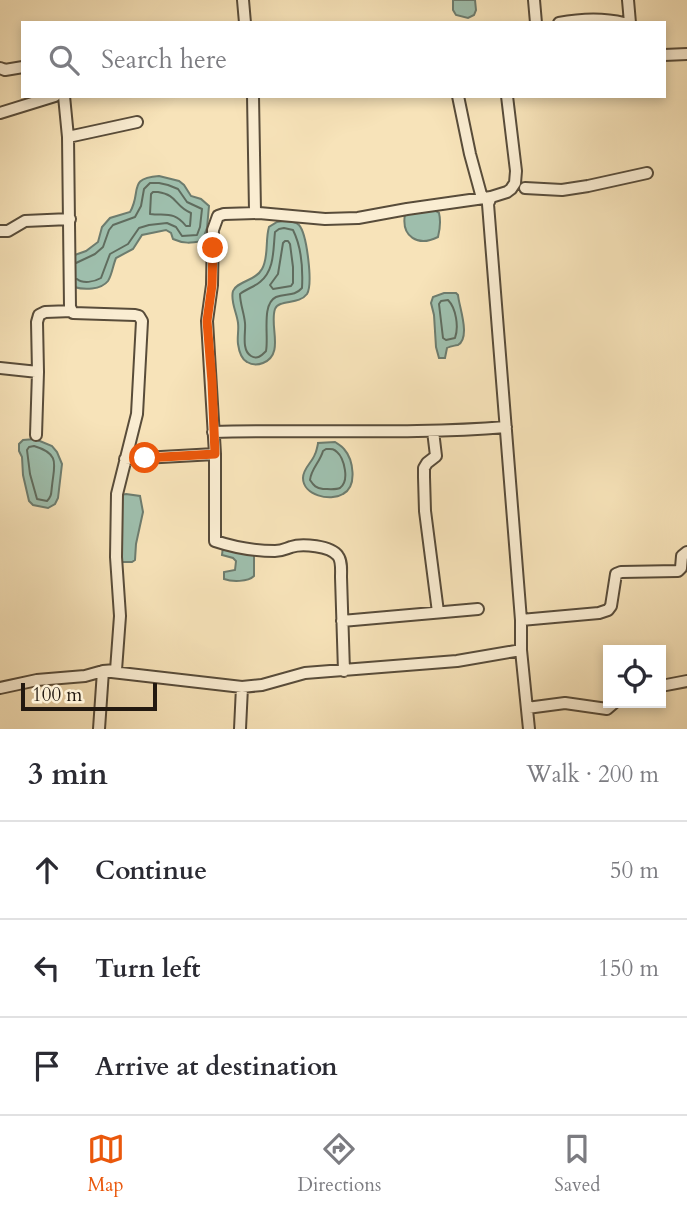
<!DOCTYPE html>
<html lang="en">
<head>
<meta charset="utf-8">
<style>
	:root { --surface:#fff; --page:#f2f2f3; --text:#2b2b33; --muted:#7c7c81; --line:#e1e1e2; --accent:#ea580c }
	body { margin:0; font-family:Cardo,serif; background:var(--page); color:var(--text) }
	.controls { position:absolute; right:21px; bottom:21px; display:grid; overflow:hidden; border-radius:0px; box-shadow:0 4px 10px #0003 }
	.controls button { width:63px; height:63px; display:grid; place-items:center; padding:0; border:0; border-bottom:2px solid var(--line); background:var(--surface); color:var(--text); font:35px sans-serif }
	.scale { position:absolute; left:21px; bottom:18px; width:136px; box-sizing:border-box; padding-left:7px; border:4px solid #231910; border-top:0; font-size:19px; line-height:24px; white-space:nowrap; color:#231910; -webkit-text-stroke:5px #faedd2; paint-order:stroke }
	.stop { position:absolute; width:21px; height:21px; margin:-16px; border:5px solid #ea580c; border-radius:50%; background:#fff }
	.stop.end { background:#ea580c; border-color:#fff; box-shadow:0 2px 7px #0008 }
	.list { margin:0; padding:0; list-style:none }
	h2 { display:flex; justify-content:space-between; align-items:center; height:91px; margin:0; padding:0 28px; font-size:30px }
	h2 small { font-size:23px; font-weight:400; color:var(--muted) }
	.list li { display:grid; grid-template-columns:46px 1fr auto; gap:21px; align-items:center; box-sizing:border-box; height:98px; padding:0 28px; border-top:2px solid var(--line) }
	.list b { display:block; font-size:26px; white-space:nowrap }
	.list em { font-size:23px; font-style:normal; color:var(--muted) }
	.icon { flex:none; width:38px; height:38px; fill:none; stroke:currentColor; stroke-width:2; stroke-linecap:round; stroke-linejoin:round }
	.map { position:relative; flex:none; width:687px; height:729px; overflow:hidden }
	.search { position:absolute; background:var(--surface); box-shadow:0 4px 10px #0003; left:21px; right:21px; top:21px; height:77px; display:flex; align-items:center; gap:18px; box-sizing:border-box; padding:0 24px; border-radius:0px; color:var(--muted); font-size:26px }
	.sheet { height:385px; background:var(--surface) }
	nav { display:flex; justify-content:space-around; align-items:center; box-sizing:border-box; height:98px; border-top:2px solid var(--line); background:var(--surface); font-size:19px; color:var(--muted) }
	nav a { display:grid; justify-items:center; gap:4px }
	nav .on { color:var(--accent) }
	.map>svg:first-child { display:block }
</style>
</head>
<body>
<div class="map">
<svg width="687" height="729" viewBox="0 0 687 729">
	<rect width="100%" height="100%" fill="#f7e3b9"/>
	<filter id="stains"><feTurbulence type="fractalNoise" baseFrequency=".00286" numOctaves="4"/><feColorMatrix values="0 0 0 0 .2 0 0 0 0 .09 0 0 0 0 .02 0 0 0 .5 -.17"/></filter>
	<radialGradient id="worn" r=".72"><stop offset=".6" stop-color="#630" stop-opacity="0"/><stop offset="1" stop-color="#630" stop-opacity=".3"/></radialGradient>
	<path fill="#9ebeac" stroke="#6d7c6e" stroke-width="2" d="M453,0h22l1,10 -2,5 -6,3 -12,-3 -3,-5z
		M159,176l20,5 5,4 7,11 10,3 8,7 -2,22 -5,13c-11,2 -18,3 -29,-2l-2,-6 -5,-3 -24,5 -9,14 -17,9c-3,7 -4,17 -8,23 -7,9 -24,9 -34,6l-2,-31 14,-5 12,-9 4,-15 8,-9 20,-6c12,-20 -3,-34 29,-36z
		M434,210l5,3c2,8 1,16 -1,24 -20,10 -37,0 -33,-23z
		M284,221c5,0 11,0 15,4 8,9 14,59 8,69 -8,11 -28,5 -32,15 -6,17 10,45 -12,54 -5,2 -11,2 -16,-1 -6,-3 -8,-11 -9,-18 -1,-7 1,-14 0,-21 -1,-10 -8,-22 -5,-32 4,-10 23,-10 29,-22 7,-12 3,-29 7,-42l8,-5z
		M444,293h12l2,2c1,12 13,42 0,50 -1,0 -10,2 -11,3l-2,10h-6l-3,-11 -2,-32 -3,-12 2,-6z
		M35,439l17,7 5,6 5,12 -4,34 -3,6 -7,4 -15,-3 -4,-4 -6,-26 -1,-18 -3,-6v-7l4,-4z
		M335,442c3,2 7,4 9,7 9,10 14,37 -1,45 -13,8 -40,1 -40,-16 0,-10 9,-15 12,-24 1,-1 3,-10 3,-11z
		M126,494l14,2 3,16 -7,32 -1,16 -3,2h-12l1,-67z
		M223,547l31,7v22c-6,6 -22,6 -30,3v-7l11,-2 1,-9 -3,-3 -11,-3z"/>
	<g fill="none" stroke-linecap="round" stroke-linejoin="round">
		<path stroke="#606c5e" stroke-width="2" d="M158,192c20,3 16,14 33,21l-1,13h-4c-12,-15 -20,-10 -36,-12l1,-20 2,-2z
			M284,228l9,2c9,18 10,39 9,58 -8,9 -16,5 -26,9 -15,7 -7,40 -10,54 -4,4 -8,9 -15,5 -10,-6 -5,-24 -6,-33 -1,-11 -5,-19 -5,-29 6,-5 14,-7 20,-12 15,-12 13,-33 15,-50l4,-3z
			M285,241h3l2,3 3,23v16l-2,3 -18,3 -3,-4 8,-11 5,-31z
			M76,263l19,-9 8,-7 6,-17 4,-5 22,-8 6,-11 3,-17 6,-6h9l9,2 10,4 9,13 15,7 -2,18 -3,8 -15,1 -6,-9 -9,-4 -18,2 -10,3 -11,16 -18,10 -9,24c-7,4 -18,6 -24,1
			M448,300c8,8 11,27 7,38l-9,2 -3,-2 -4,-34 2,-3z
			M34,446c27,8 20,19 18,40 -1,7 0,10 -5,15l-10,-2 -7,-25 -3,-24 2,-3z
			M326,449c5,0 7,-1 11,3 7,6 13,29 3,36 -4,2 -12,1 -17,1 -7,-1 -9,-3 -13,-9 1,-11 10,-18 13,-29z"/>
		<g stroke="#584c3a" stroke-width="14">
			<path id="minor" d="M243,0l2,23
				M534,0l2,23
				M628,0l2,23
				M559,23c21,-4 44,-5 65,0
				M664,55l23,-1
				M0,68l5,2 18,-3
				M64,96l4,41 2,170 3,6 62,2 4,1 3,5 -5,93 -20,80 -1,63 4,59 -4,54 -13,1 -4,58
				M253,96l2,115 4,2 66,6 33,-1 49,-9 84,-12 16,-5 4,-3 4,-6 1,-12 -9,-75
				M458,96l12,58 12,44
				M0,113l55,-17
				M68,137l69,-15
				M525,188l37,2 26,-4 59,-13
				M491,197l-3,7 33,416
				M0,231h8l17,-10 45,-2
				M0,368l38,4 -1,-50 2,-7 6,-3 27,-1
				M433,431l3,25 -9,7 -3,5v9l1,34 13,101
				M213,432c98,-3 196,3 293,-5
				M36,435l2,-63
				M215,454v87c18,6 41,10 60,10 7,0 10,-2 16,-4 11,-4 40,-1 47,9 4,5 3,15 3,21l3,94
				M125,459l90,-5 -8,-133 5,-36 1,-55 5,-14 6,-2 35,-1
				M342,621l136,-12
				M521,650l8,79
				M661,686l26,-5
				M0,688l37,-8 48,-4 18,-5 139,16 20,-2 43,-12 152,-12 64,-11v-30l78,-7 9,-3 3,-4 5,-32 5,-2 57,-1 3,-3 1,-12 5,-4
				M527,708l38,-5 42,6 7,-6
				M240,729l2,-42"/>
		</g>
		<use href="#minor" stroke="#faedd2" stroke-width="10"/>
	</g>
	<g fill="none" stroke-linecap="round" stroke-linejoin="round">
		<path stroke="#ea580c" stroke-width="9" d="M145,458l70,-4 -3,-72 -5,-61 5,-36 1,-37"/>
	</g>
	<rect width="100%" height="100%" filter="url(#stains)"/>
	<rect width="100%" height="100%" fill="url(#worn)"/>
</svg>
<div class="controls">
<button><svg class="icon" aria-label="locate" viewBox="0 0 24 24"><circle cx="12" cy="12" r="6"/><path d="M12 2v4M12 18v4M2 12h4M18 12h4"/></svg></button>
</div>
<div class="scale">100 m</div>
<div class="stop" style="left:145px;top:458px"></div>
<div class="stop end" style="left:213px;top:248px"></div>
<div class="search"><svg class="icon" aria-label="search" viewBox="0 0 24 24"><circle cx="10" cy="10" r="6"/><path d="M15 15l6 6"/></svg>Search here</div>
</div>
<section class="sheet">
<h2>3 min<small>Walk · 200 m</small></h2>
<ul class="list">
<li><svg class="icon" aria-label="ahead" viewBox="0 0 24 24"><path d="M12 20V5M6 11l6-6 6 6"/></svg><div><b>Continue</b></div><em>50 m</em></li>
<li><svg class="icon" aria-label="left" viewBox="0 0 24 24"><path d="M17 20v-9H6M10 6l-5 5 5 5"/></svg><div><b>Turn left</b></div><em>150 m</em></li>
<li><svg class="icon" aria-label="arrive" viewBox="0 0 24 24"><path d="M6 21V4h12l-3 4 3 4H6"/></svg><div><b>Arrive at destination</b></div></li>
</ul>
</section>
<nav>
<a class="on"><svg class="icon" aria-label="map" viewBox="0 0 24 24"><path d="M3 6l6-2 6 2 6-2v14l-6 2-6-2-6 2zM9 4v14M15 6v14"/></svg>Map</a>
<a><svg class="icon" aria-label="directions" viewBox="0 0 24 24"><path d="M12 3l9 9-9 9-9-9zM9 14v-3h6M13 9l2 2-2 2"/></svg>Directions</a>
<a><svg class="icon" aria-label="saved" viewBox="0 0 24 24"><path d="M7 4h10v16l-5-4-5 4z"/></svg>Saved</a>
</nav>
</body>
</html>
